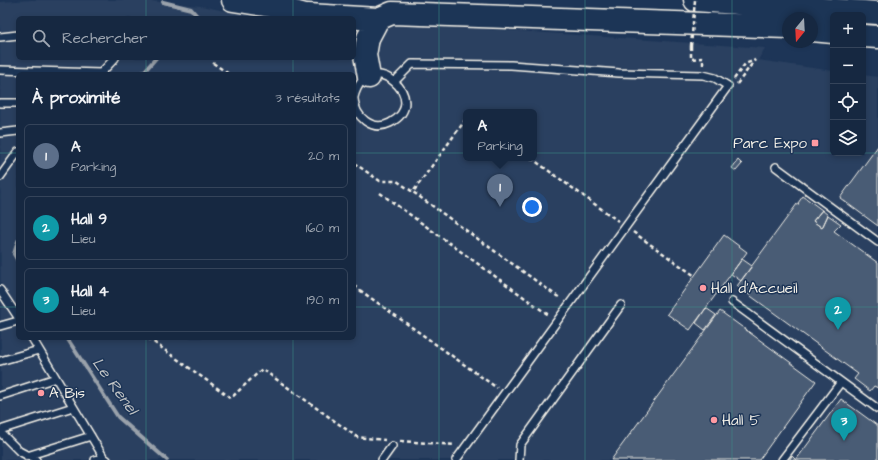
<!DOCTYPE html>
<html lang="fr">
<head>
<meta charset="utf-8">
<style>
	:root { --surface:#162841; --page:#1f3048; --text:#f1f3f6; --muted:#9ea6b1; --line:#35445a; --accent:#8c9099 }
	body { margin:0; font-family:"Architects Daughter",sans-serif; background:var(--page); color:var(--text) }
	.controls { position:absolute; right:12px; top:12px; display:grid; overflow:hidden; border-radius:6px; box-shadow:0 2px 6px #0003 }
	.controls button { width:36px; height:36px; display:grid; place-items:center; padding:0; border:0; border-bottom:1px solid var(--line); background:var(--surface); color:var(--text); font:20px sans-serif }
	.compass { position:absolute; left:782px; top:12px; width:36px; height:36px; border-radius:50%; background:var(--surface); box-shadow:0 2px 6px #0003; rotate:198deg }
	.you { position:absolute; left:532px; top:207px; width:14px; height:14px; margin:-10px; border:3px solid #fff; border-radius:50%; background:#1a73e8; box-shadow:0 0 0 6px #1a73e833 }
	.badge { display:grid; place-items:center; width:26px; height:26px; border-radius:50%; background:var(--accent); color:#fff; font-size:13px; font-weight:700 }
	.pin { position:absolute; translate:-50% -33px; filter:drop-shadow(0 1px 2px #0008) }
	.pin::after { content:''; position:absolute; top:21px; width:14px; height:12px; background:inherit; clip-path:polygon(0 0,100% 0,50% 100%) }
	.popup { position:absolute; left:463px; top:109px; width:74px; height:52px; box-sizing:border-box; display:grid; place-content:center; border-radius:6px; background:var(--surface); filter:drop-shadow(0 1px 3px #0005); font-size:13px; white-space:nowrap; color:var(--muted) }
	.popup b { font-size:15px; color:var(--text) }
	.popup::after { content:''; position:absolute; left:50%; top:100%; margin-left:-8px; border:8px solid transparent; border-top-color:var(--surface) }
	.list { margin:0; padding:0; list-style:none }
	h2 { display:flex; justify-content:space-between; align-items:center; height:52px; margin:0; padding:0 16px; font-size:17px }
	h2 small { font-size:13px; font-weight:400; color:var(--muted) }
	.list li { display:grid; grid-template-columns:26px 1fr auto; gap:12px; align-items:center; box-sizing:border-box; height:64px; margin:0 8px 8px; padding:0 8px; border:1px solid var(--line); border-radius:6px }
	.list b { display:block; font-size:15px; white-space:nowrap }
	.list p { margin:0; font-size:13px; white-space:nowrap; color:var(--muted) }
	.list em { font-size:13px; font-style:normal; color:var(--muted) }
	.icon { flex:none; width:22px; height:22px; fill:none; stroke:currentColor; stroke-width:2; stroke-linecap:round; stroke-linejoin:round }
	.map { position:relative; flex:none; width:878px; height:460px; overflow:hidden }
	.search { position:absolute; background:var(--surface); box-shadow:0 2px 6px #0003; left:16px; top:16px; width:340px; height:44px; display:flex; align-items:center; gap:10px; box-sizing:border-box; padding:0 14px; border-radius:6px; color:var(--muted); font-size:15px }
	.panel { position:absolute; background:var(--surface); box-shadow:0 2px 6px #0003; left:16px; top:72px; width:340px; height:268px; border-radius:6px }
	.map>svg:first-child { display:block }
</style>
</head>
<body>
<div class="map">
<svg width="878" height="460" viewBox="0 0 878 460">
	<rect width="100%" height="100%" fill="#1d3557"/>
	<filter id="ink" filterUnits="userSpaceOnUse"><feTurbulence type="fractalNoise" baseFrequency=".025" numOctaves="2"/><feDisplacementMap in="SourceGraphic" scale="8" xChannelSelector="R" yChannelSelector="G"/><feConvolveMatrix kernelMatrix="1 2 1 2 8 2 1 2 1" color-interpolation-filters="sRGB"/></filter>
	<g filter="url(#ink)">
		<path fill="#2a4060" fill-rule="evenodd" d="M32,0h107l62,6 57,12h-240v40h336v-35l30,-1 381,26 -7,12 75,11v82h30v-78l15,2v383h-877l-1,-458zM18,74h336v264h-336zM466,112h68v46h-68z"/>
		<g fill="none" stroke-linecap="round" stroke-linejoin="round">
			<path stroke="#9aa2ab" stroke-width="4" d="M163,2l28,7 6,7 -2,2
				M142,74l14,-16
				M18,241l-4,13 4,7
				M67,338l51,79 49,43"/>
		</g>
		<path fill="#485b74" stroke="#f4f1e8" d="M878,146v80l-38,-28z
			M738,160l4,4 -6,7 -4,-3z
			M803,196l19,14 -9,11 9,7 6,-13 13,9 -7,7 44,32v125l-4,-2 -4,5 -16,-12 4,-5 -121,-88 60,-82h2l-1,-1z
			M822,210l6,5 -6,13 -9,-7z
			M724,235l23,17 -57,78 -23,-16z
			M742,259l10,7 -11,15 -10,-7z
			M706,308l10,7 -11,15 -9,-7z
			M720,311l96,70 -57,79h-148z
			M841,399l37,27v34h-89l3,-4 4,4z"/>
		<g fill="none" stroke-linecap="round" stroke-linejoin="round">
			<g stroke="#f4f1e8" stroke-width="10">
				<path id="lane" d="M0,37l18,-2
					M0,70l101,3
					M100,74l15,-16
					M395,81l17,-17 99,1 108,8 84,2 12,3 13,8 -272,374
					M354,97c14,-53 80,3 36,26 -18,9 -35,-6 -36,-24
					M0,103h18
					M0,133l18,-2
					M776,167l102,75
					M0,177l18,-25
					M0,290l18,27
					M732,302l146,107
					M0,326l18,-5
					M32,338l72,120 3,2
					M0,361l39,-11
					M0,396l56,-18
					M0,430l73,-23
					M0,432l19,19 17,9
					M27,456l64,-20
					M95,460l9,-2
					M382,460l10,-14
					M519,460l1,-15 101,-140
					M782,460l59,-78"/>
			</g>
			<g stroke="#f4f1e8" stroke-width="25">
				<path id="highway" d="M233,0l44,7 39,11
					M695,0l183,13
					M308,15l70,4
					M812,30l21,2
					M863,36l15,1
					M369,77l-4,-22 3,-17 10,-19 14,-6 396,14"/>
			</g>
			<path stroke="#f4f1e8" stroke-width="2.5" stroke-dasharray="4 3" stroke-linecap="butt" d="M691,46v13l12,-1v8
				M213,63l16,11
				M734,79l11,-15 10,-4
				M737,84l18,-24
				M466,119l-53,73 148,107
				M531,158l87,63
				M354,163l26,18h17l16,11
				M380,193l170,123
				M633,232l62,44
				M354,286l143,102
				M148,338l83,60 31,-29 95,68 28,3
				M400,441l55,4"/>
			<use href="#lane" stroke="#1d3557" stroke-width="7"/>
			<use href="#highway" stroke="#1d3557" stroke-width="22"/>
			<path stroke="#f4f1e8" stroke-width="2.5" stroke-dasharray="4 3" stroke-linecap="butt" d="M691,46l4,-46"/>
		</g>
	</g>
	<path fill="none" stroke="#3d8f86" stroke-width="1" stroke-opacity="0.55" d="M146,0v18M293,0v18M439,0v460M585,0v460M732,0v460M146,58v16M293,58v16M0,153h18M354,153h524M0,307h18M354,307h524M146,338v122M293,338v122"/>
	<g fill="#ff9aa2" stroke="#1d3557" stroke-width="1.5">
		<rect x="811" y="139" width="8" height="8" rx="2"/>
		<circle cx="703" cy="288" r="4"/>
		<circle cx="41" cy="393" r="4"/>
		<circle cx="714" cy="420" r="4"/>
	</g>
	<g text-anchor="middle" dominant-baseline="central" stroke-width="3" stroke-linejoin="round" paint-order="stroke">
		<g font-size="15" fill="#f4f1e8" stroke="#1d3557" text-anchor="start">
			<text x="807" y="143" text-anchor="end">Parc Expo</text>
			<text x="711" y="288">Hall d'Accueil</text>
			<text x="49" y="393">A Bis</text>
			<text x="722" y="420">Hall 5</text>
		</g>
		<g font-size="16" font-style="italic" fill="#c0c3c4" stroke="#1d3557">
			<text transform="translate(115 386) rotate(54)">Le Renel</text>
		</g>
	</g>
</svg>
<div class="controls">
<button>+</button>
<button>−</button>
<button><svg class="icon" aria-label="locate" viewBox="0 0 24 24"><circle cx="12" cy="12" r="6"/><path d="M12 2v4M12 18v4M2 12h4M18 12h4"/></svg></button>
<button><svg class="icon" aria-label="layers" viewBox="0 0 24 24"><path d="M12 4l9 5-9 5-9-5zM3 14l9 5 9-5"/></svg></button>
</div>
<svg class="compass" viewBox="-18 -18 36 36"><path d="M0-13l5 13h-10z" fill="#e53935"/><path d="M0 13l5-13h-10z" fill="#9ea6b1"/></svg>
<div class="you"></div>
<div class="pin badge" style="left:500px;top:207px;background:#5c6f8a">1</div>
<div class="popup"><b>A</b>Parking</div>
<div class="pin badge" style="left:838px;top:330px;background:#0f9aa8">2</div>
<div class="pin badge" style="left:844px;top:441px;background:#0f9aa8">3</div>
<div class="search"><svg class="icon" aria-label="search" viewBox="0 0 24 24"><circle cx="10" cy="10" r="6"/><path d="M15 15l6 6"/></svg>Rechercher</div>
<section class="panel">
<h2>À proximité<small>3 résultats</small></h2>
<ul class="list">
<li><span class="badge" style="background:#5c6f8a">1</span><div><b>A</b><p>Parking</p></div><em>20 m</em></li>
<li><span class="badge" style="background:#0f9aa8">2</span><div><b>Hall 9</b><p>Lieu</p></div><em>160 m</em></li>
<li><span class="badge" style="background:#0f9aa8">3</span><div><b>Hall 4</b><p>Lieu</p></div><em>190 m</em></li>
</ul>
</section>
</div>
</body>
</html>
